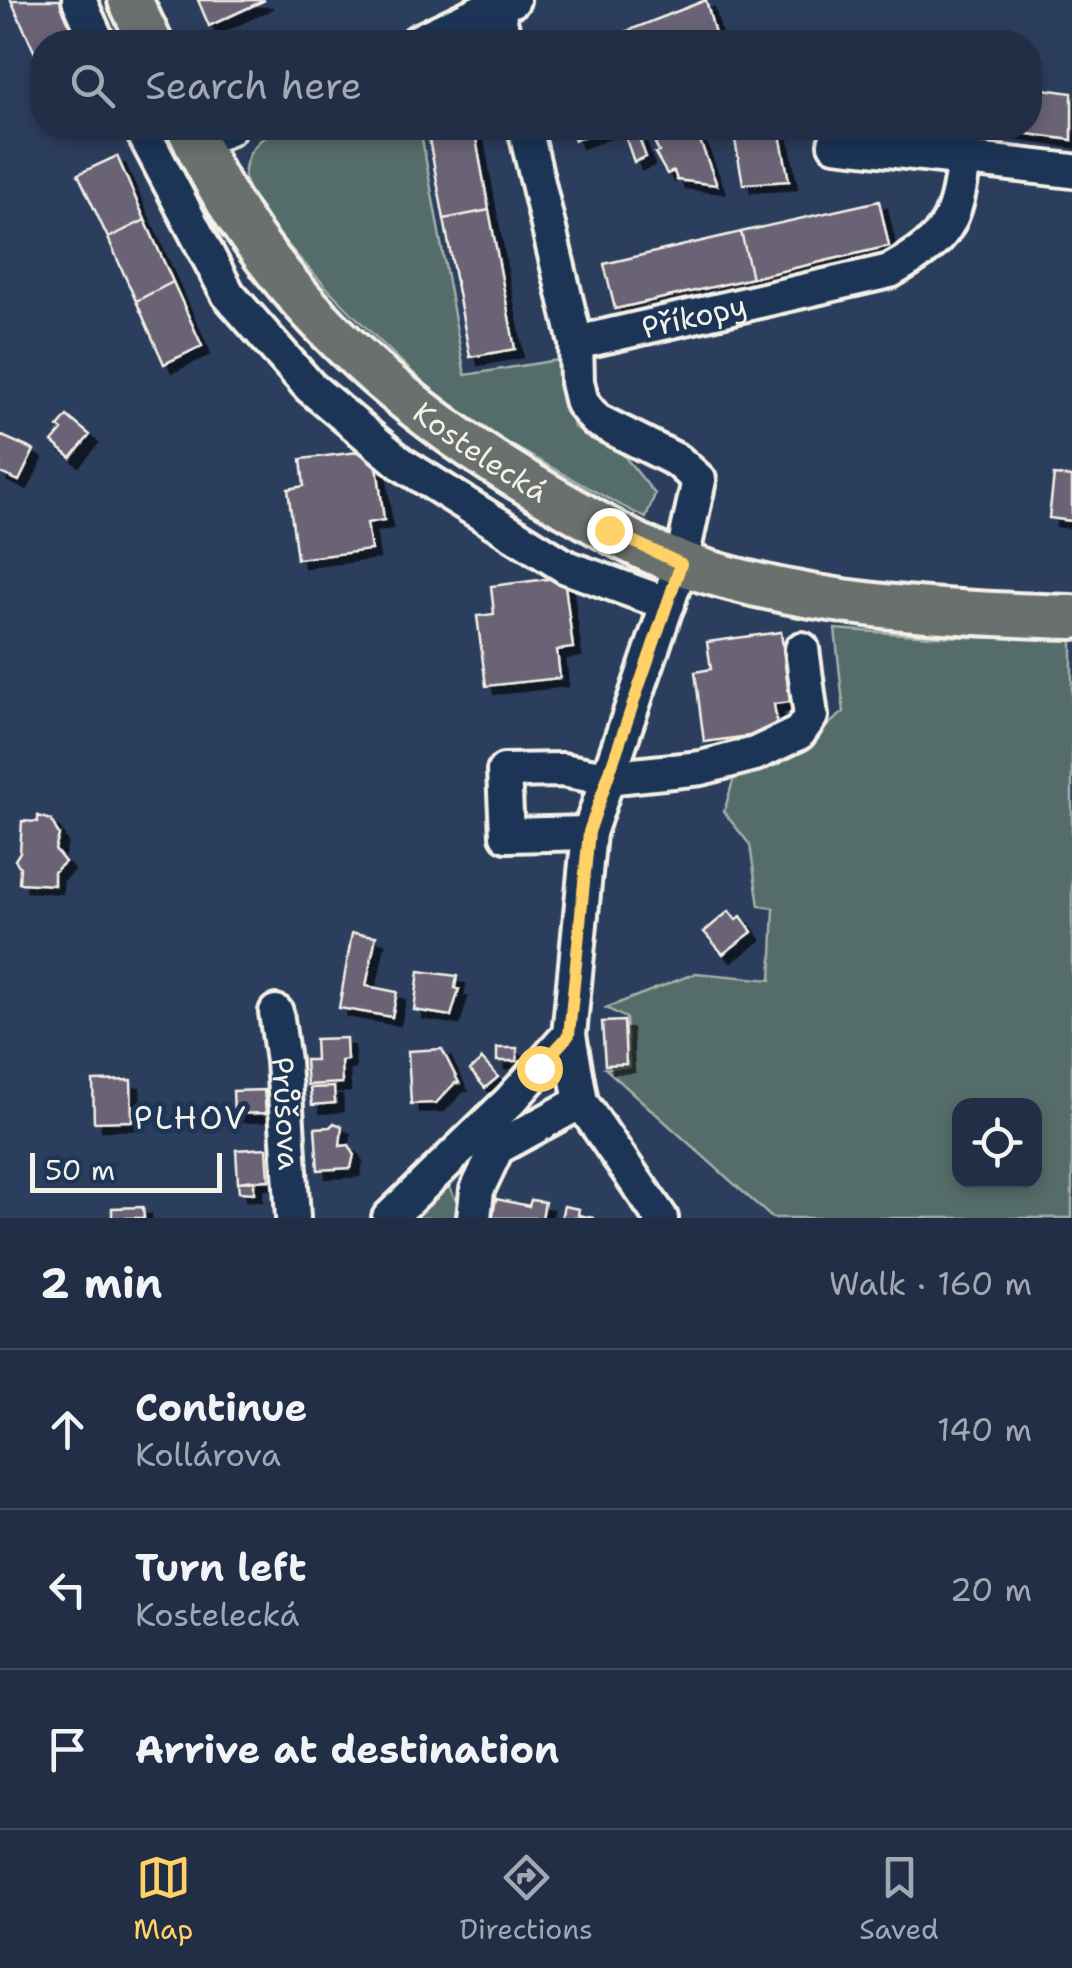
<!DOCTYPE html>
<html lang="en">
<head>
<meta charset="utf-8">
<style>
	:root { --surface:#212e46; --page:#29364d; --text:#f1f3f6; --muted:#a2a8b3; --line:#3e4a5f; --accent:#ffd166 }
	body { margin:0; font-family:"Shantell Sans",sans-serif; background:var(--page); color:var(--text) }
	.controls { position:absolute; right:30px; bottom:30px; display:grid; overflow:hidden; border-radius:20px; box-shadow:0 5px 15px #0003 }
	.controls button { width:90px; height:90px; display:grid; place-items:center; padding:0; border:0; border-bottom:2px solid var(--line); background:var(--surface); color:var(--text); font:50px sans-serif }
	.scale { position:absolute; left:30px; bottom:25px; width:192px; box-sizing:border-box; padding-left:10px; border:5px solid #f4f1e8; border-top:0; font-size:28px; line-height:35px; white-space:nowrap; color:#f4f1e8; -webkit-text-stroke:8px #1d3557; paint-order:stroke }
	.stop { position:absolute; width:30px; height:30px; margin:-22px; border:8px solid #ffd166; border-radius:50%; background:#fff }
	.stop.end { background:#ffd166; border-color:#fff; box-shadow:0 2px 10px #0008 }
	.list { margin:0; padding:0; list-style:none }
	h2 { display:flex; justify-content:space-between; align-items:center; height:130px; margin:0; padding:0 40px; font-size:42px }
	h2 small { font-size:32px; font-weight:400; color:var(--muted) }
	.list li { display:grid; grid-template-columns:65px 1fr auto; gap:30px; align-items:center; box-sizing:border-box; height:160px; padding:0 40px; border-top:2px solid var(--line) }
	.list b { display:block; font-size:38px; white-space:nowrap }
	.list p { margin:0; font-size:32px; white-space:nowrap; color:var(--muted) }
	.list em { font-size:32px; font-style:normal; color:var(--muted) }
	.icon { flex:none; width:55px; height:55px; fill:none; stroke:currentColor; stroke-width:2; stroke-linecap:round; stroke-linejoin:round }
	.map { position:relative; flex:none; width:1072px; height:1218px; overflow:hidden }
	.search { position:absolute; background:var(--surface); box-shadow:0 5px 15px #0003; left:30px; right:30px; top:30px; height:110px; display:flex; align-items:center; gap:25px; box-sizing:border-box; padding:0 35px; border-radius:40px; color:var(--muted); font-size:38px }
	.sheet { height:610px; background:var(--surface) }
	nav { display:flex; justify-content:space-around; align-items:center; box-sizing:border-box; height:140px; border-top:2px solid var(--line); background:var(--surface); font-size:28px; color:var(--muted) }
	nav a { display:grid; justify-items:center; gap:5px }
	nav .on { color:var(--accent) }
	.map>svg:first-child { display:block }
</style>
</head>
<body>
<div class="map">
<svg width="1072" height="1218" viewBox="0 0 1072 1218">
	<defs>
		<filter id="shadow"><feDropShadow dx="8" dy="8" stdDeviation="0" flood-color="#0009"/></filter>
	</defs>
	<rect width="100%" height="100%" fill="#2c3e5d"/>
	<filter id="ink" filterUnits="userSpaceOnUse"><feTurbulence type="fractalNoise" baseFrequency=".01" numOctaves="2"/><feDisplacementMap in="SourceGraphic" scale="20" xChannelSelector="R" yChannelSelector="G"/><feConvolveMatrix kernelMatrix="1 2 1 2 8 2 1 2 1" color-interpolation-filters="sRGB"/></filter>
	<g filter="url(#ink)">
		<path fill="#546d6a" stroke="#a4afa9" stroke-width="2.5" fill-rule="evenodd" d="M280,128h140l45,247 93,-15 16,67 47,25 34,42 -9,24c-43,-21 -85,-45 -127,-69 -19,-11 -41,-21 -59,-35 -39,-30 -209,-192 -215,-234 -3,-25 14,-43 35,-52z
			M835,629l95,7 142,4v578h-300l-167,-150 24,-1 -3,-49 -20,-10 90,-35 75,7 3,-72 -15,-2 -9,-61 -26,-33 13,-45 41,-2 66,-53zM960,1106h74v74h-74z
			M445,1180l21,38h-56z"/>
		<path fill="#696474" stroke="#f4f1e8" stroke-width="2.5" filter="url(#shadow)" d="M11,0h49l19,42h-37v27z
			M198,0h67l-56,26z
			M706,0l11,42h-109l-1,-3z
			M1030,87l42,6v47l-86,-12h44z
			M427,128h47l15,82 -45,9z
			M570,128h37l-32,12z
			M648,128h47l22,57 -40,-5 -3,-9 -7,3 -12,-21 4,-1z
			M732,128h41v2l-38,10z
			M779,129l10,52 -46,3 -8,-44z
			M638,135l8,22 -12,5 -8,-23z
			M117,156l28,64 -37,18 -30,-64z
			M879,201l10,45 -137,32 -11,-46z
			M489,210l26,139 -45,8 -26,-138z
			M145,220l28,62 -37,19 -28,-63z
			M741,232l11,46 -137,31 -11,-45z
			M173,282l29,64 -38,18 -28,-63z
			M67,416l23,19 -19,23 -19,-16 10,-12 -4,-3z
			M0,435l34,15 -15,31 -19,-8z
			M375,450l9,70 -17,3 4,27 -74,9 -9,-70 16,-3 -3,-27z
			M1054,475l18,2v44l-23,-3z
			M564,577l9,71 -16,2 3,28 -74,8 -9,-70 17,-2 -3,-28z
			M781,632l9,70 -16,2 4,28 -74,10 -9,-70 16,-3 -4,-27z
			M38,816l13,4 8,15 -4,15 10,12 -11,10v13l-35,-2 1,-16 -5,-7 5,-8 2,-31 16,1z
			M729,911l7,9 5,-4 11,16 -29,22 -19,-22z
			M352,933l24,3 -10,50 31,6 -5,25 -53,-9z
			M419,971l38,5 -2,12 4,1 -8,27 -37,-6z
			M624,1021l2,43 -21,1 -3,-43z
			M346,1038l1,22 -6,1 1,22 -35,2 -2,-25h11l-1,-21z
			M497,1048h20v13h-20z
			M442,1049l17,34h-4l-19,20 -25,1 -3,-53z
			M482,1059l16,18 -13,11 -15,-18z
			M131,1080l1,41 -38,1 -1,-41z
			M334,1087l1,16 -23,2 -2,-17z
			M264,1090l2,23 -32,1 -1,-23z
			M334,1123l8,3 -2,20 9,-1 5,9 -3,14 -33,2 -3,-42 15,-1z
			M267,1148l2,32 -31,2 -2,-32z
			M254,1180v13l-15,-1 -1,-10z
			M496,1199l33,7 2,-6 14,2 -3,16h-50z
			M564,1206l15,3 -1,6 16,3h-33z
			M143,1207l1,11h-32v-10z"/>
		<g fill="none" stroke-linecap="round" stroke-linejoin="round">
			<g stroke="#f4f1e8" stroke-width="40">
				<g id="minor">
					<path d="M79,0l19,42"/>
					<path d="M495,0l10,42"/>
					<path d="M417,42l79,-38 17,-4"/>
					<path d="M141,128l87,166 82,93 92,77 164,103 102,37"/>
					<path id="s1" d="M525,128l51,215 314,-72c58,-33 65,-46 74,-111"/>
					<path d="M196,144l33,-16"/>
					<path d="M835,144l237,27"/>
					<path d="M589,833l-82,2 -3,-64 58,-1 44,8 95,-10 54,-14 44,-21 12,-17 -9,-67"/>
					<path id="s2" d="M276,1012l7,49 10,157"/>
					<path d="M569,1035l12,67 80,116"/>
					<path d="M389,1218l121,-117 59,-66 20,-202 92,-269 18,-84 -21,-19 -82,-41 -14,-17 -5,-21 -1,-39"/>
					<path d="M474,1218l3,-28 20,-42 84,-46"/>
				</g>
			</g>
			<g stroke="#f4f1e8" stroke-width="50">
				<g id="major">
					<path d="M130,0l20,42"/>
					<path id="s3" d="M189,128c75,166 216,287 372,375 39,22 80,47 122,61 126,43 258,49 389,53"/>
				</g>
			</g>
			<use href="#minor" stroke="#1d3557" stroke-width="32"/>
			<use href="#major" stroke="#6b706d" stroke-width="42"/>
		</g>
	</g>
	<g fill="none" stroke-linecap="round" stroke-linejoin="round" filter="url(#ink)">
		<path stroke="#ffd166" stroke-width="12" d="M539,1068l30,-33 20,-203 92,-268 -72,-34"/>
	</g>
	<g text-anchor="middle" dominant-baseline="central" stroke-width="10" stroke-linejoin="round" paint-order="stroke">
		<g font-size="30" fill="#f4f1e8" stroke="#1d3557">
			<text stroke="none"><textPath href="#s1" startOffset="342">Příkopy</textPath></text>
			<text stroke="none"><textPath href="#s3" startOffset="442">Kostelecká</textPath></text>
			<text stroke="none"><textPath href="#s2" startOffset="102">Průšova</textPath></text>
		</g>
		<g font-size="32" letter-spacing="2.5" fill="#f4f1e8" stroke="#1d3557">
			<text x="191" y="1117">PLHOV</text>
		</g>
	</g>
</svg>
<div class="controls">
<button><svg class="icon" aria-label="locate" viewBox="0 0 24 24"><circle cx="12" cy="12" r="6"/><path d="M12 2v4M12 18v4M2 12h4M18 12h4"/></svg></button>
</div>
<div class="scale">50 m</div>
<div class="stop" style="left:539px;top:1068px"></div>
<div class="stop end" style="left:609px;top:530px"></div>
<div class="search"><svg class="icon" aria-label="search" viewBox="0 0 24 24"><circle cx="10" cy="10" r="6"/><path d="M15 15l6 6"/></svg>Search here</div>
</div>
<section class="sheet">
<h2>2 min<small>Walk · 160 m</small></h2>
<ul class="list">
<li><svg class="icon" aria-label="ahead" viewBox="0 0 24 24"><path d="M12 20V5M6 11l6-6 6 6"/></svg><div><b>Continue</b><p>Kollárova</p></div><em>140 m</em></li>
<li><svg class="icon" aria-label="left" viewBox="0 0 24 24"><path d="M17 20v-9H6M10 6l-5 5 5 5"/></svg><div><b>Turn left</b><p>Kostelecká</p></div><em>20 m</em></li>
<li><svg class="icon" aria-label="arrive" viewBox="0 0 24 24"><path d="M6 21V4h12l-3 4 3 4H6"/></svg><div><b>Arrive at destination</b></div></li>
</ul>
</section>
<nav>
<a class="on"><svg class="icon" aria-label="map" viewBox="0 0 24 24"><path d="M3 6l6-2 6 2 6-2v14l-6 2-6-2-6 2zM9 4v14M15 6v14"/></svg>Map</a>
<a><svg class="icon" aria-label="directions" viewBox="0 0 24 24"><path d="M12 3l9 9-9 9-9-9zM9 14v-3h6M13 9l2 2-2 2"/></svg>Directions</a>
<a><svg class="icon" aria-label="saved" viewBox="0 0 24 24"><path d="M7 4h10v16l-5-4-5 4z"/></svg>Saved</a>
</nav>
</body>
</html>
